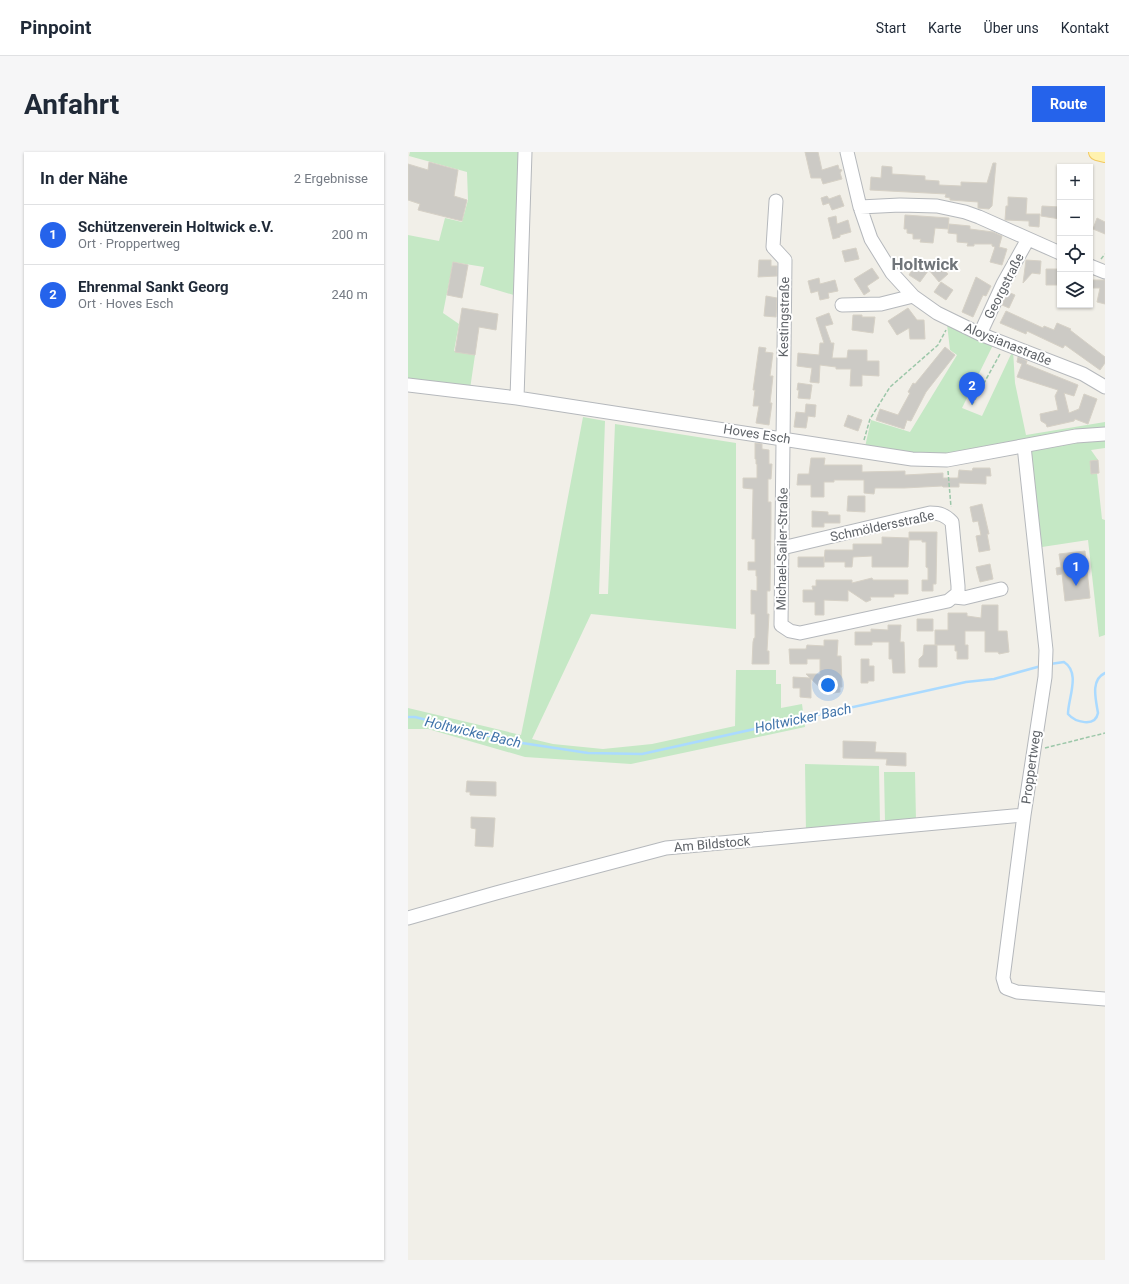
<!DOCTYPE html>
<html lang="de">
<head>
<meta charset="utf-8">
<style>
	:root { --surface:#fff; --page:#f6f6f7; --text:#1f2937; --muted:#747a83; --line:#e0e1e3; --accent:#2563eb }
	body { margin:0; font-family:Roboto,sans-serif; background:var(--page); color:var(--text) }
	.controls { position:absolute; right:12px; top:12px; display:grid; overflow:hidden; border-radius:0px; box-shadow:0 1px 3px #0004 }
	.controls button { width:36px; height:36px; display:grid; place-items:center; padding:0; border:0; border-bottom:1px solid var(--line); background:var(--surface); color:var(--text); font:20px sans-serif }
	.you { position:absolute; left:420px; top:533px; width:14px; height:14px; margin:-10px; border:3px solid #fff; border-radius:50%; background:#1a73e8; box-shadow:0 0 0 6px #1a73e833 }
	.badge { display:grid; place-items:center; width:26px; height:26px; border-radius:50%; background:var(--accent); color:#fff; font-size:13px; font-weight:700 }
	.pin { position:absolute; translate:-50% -33px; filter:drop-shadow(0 1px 2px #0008) }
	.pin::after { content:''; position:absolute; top:21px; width:14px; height:12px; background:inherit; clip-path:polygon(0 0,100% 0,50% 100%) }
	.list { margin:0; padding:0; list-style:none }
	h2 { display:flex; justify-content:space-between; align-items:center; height:52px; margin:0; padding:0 16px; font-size:17px }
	h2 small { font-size:13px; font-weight:400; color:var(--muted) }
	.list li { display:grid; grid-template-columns:26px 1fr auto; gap:12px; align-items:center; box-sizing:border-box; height:60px; padding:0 16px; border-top:1px solid var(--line) }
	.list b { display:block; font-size:15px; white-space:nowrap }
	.list p { margin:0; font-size:13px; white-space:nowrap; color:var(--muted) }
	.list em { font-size:13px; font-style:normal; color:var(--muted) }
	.icon { flex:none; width:22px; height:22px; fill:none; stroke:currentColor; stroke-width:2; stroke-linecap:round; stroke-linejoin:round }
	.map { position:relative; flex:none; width:697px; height:1108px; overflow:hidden; border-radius:0px }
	header { display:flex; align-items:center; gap:24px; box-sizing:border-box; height:56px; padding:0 20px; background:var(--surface); border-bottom:1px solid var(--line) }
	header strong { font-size:19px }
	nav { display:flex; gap:22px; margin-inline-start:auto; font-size:14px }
	.intro { display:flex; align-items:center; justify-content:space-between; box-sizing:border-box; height:96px; padding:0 24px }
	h1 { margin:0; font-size:28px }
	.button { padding:10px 18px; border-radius:0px; background:var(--accent); color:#fff; font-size:14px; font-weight:700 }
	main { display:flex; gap:24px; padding:0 24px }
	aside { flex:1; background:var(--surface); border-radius:0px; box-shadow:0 1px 3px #0004 }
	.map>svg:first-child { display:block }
</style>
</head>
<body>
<header>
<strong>Pinpoint</strong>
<nav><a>Start</a><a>Karte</a><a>Über uns</a><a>Kontakt</a></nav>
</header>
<div class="intro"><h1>Anfahrt</h1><a class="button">Route</a></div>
<main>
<aside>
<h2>In der Nähe<small>2 Ergebnisse</small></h2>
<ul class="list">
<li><span class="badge">1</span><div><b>Schützenverein Holtwick e.V.</b><p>Ort · Proppertweg</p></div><em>200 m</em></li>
<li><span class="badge">2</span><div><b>Ehrenmal Sankt Georg</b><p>Ort · Hoves Esch</p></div><em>240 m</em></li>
</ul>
</aside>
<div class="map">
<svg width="697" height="1108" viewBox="0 0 697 1108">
	<rect width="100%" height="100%" fill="#f1efe8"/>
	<path fill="#c5e8c5" d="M2,0h110l-3,144 -37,-11 4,-18 -31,-5 -10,51 16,11 -5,27 21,4 -5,34 -62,-7v-147l31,6 6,-23 17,4 6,-22 -1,-28 -58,-16z
		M539,172l46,21 -31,63 20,8 31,-66 2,33 11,52 79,-13v26l-14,2 7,10 -8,1 1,13 6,-1 5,46 3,1v115l-6,2 -11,-97 -46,7 -13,-98 -40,9 -126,-2 8,-36 39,12 47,-77 -7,-5z
		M175,265l22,4 -6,173h9l7,-170 121,19v186l-145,-15 -59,125 21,5 50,5 49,-5 83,-18 1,-56h40v14h5v24l21,-4 3,23 -174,37 -106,-7 -97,-28h-20v-21l113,27 28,-137z
		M397,612l74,2 1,58 -74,10z
		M476,620h31l1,49 -31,1z"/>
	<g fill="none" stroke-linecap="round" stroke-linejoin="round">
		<path stroke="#aadaff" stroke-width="2.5" d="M642,512l14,-2c17,11 4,36 4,52 7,8 27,14 30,-1 -2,-13 -8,-33 7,-40
			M0,565h7l94,24 79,12 54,1 324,-72 28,-3 47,-13"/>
	</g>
	<path fill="#cccac5" stroke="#d6d1c6" d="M397,0h13l4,18 16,-5 1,4 3,1 -2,3 2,6 -19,5 -2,-6h-10z
		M21,10l29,8 -4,26 13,4 -5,21 -44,-11 2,-6 -12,-4v-36l20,6z
		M585,11h3l-4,43 -3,3 -11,-1v-6l-28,-2v-2l-5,-1 1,-3 -76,-4 1,-13 10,1 1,-12 10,1v7l33,2v4l14,1v4l22,1v-4l26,1z
		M432,43l4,11 -12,4 -3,-7 -6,2 -2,-7 6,-2 2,3z
		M600,45l19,1 -1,16h14l-1,13 -10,-1v-5l-24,-1 1,-14h2z
		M634,54l18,1v12l-19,-3z
		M497,63l44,3 -1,11 -13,-1 -2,15 -13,-1 1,-3h-8v-5l-6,-1v-4h-3z
		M428,64l1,8 11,-4 3,12 -11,3v2l-7,2 -5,-21z
		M689,66l8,4v12l-12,-5z
		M541,72l21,2v3l23,3 9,4 -3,11 8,2 -5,16 -12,-3 5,-15 -3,-1v-2h-18v2h-7l1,-3 -11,-1v-8l-9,-1z
		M448,96l3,11 -14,3 -3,-11z
		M351,108h12v6h6v10l-19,1z
		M618,108l15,1 -1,13 -8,-1 -9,10z
		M45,110l15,3 -6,33 -15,-3z
		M508,111l12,8 -8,11 -11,-7z
		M530,111l10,11 -9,8 -10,-12z
		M464,116l7,10 -12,8 3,5 -6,4 -10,-16z
		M638,117h14l-1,16h-13z
		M568,125l15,9 -5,10 -3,-1 -10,22 -11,-5z
		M411,126l1,6 15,-4 3,11 -10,2 1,5 -9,2 -2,-9 -7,2 -3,-12z
		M684,128h13v24l-8,-2 3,-14h-8z
		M533,130l12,8 -7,10 -12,-8z
		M600,140l7,3 -6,13 -7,-3z
		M358,144l11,2 -1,19 -12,-1z
		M54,156l36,6 -2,16 -17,-3 -4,28 -20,-3z
		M500,156l9,12h7l1,19h-15l-1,-11 -12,7 -9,-14z
		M598,159l37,17 1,-2 10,4 3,-7 14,6 -1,1 35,27v6l-5,7 -35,-25 -2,3 -36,-17 -1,3 -26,-11z
		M421,161l4,11 -8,2 6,17h3l-2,15h15l1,-8h19v11h12v15l-17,-1v11h-12l1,-17h-15v-2l-16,-2 -1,18 -9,-1 2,-14 -15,-2 1,-13 21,2 1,-12h4l-8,-25z
		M445,163h9v2h13l-2,16 -21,-3z
		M351,195l7,1 -1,4 8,1 -3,23h3l-3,27h2l-3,22 -13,-2 3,-17h-6l2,-16h-2z
		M537,195l10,8 -29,37 -15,29 -4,-1 -3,9 -28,-9 4,-11 18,6 12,-22 -2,-1 5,-9 2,1z
		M610,205l9,4 -1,3 52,21 -4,11 -10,-3 5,20 10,-4 5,-15 13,5 -9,25 -13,-5 -1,2 -27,6 -1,-3 -5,-3 -1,-7 18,-4 -3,-14 3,-6 -41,-13 5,-13 -5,-2z
		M390,231l14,2 -2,14 -12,-1 1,-8h-2z
		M398,252l10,1 -1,12 -7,-1 -2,12 -12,-1 2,-15 9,1z
		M440,263l14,5 -4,11 -14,-5z
		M347,291l7,1v5l7,1v14h3l-1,15h-3v23h3v18l-1,71h-3v23h2l-2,37h2v13h-17l1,-22 1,-4h1v-24h-4v-24l6,1v-15h-1v-6h-8v-8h7v-23h-3l1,-50 -10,-1v-10h14v-14h-1v-5h-1z
		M403,306h14l-1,7h38v7l43,-1v4l38,-2v5h15l1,-8 13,1 1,-3h17l1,8h-5v8l-27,-1v4h-16l-1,-1 -38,2h-29l-1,6 -10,-1v-13h-30v2h-10v15h-13v-12h-14l1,-11h11z
		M690,308l1,13 -8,1 -1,-13z
		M440,344h17v16l-18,-1z
		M574,352l7,30h-2l3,16 -11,2 -3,-16 5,-1 -3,-14 -5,1 -3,-15z
		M404,359l16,1v3h12v8h-16v4h-12z
		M501,380h28l-1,52h-3v7h-11v-11h6v-12l-2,-1v-25h-4v-2h-13z
		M474,385l27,1 -1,29h-36v-11l-19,1 -1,10h-7v-5h-21l1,-12h28v-6h29z
		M677,399l5,47 -25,3 -3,-27 -5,1 -1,-7 5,-1 -2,-13z
		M390,405h26v10h-26z
		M582,412l3,15 -13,3 -4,-15z
		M464,426l1,2h35v14h-14v3h-24l1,3 -5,2 -18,-12v11l-24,-1v15h-9v-13h-12v-12h10l-1,-4h4v-6h36v3z
		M574,453h16v26h9l2,21 -10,2 -1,-2h-13v-21h-20v14h3v14h-11v-8h-2v-6h-20v-15h13v-17h19v3l14,2z
		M509,467h16v12h-16z
		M480,473h13l-1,17h4l1,31h-12l-1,-14h-3v-17h-17v3h-17v-13h16v-3l17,1z
		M416,488h14l-1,16h4l1,31h-2v5l-13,2 -16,-15v19l-11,-1v-9h-7v-11l17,1 -4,-4h14v-15h-13v5h-17l-1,-15h17l1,-4 17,1z
		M516,493h13v22h-18v-8l4,-4z
		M453,507h8v7h5v15h-6v2h-7z
		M435,589l33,1 -1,10 31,1v13l-20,-1 1,-6 -44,-1z
		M59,629l29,1v14l-26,-1v-3h-4z
		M63,665l24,1 -2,29 -18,-1 1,-17 -5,-1z"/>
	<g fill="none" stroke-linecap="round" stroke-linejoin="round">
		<g stroke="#b5b8bc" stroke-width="15">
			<path id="minor" d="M439,0l13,55 11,32 21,34 21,23 24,17 43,21 103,40 22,13
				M368,49l-3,46 12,13 -4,365 9,6 10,2 148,-32 10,-8v-7l-6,-64c-7,-7 -12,-9 -22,-9l-148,35
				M452,55l40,-2 37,1 28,6 14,5 81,36
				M682,114l15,6
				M434,153l39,-1 32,-8
				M572,182l23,-50 25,-45
				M0,233l109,13 395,61 35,1 129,-24 29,-2
				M109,246l8,-246
				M616,294l22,204 -1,27 -21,138 -21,163 3,10 11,4 88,7
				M546,445l10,1 37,-9
				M0,766l88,-25 170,-45 358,-33"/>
		</g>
		<g stroke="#f2c960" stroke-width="18">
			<path id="major" d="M689,0l8,2"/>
		</g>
		<path stroke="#9cc7a9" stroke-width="1.5" stroke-dasharray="4 2" stroke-linecap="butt" d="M693,107l4,-5
			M564,253l28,-51
			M456,288l6,-21 20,-32 48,-42 8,-15
			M540,319l3,36
			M637,596l60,-15"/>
		<use href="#minor" stroke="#fff" stroke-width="13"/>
		<use href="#major" stroke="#fff2af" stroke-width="16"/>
	</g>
	<g text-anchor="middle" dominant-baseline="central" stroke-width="4" stroke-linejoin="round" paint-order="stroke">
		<g font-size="13" fill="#5f6368" stroke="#fff">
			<text transform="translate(596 134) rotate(-63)">Georgstraße</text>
			<text transform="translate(376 165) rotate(-89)">Kestingstraße</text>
			<text transform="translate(600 192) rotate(22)">Aloysianastraße</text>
			<text transform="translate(349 282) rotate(9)">Hoves Esch</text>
			<text transform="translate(474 374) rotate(-12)">Schmöldersstraße</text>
			<text transform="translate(374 397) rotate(-89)">Michael-Sailer-Straße</text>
			<text transform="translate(623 615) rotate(-82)">Proppertweg</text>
			<text transform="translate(304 692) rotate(-5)">Am Bildstock</text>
		</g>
		<g font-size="14" font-style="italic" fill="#4174aa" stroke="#fff">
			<text transform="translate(395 566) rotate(-12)">Holtwicker Bach</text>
			<text transform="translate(65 580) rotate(13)">Holtwicker Bach</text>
		</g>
		<g font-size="17" font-weight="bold" fill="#70757a" stroke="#fff">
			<text x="517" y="112">Holtwick</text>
		</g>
	</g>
</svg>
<div class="controls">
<button>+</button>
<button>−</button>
<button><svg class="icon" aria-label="locate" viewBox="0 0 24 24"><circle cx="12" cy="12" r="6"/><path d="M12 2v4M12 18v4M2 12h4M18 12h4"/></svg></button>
<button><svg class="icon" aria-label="layers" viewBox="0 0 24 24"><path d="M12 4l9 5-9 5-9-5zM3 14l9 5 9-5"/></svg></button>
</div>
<div class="you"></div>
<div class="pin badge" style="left:668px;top:434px">1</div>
<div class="pin badge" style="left:564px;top:253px">2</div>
</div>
</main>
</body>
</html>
